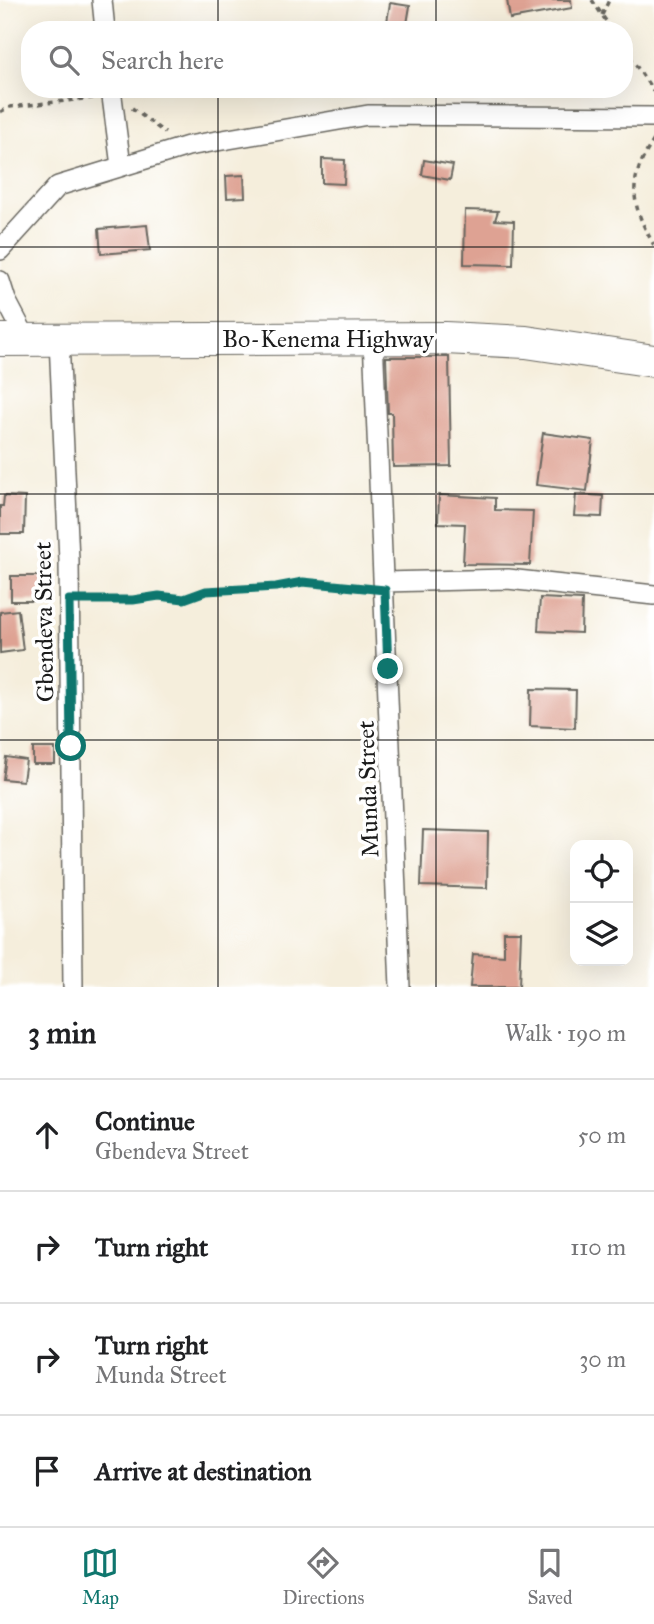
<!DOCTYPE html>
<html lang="en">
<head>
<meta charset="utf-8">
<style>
	:root { --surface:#fff; --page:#f2f2f2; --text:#202124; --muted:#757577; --line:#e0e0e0; --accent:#0f766e }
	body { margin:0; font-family:"IM FELL Great Primer",serif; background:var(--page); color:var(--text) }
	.controls { position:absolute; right:21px; bottom:21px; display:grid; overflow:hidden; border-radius:14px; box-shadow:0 7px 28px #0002 }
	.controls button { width:63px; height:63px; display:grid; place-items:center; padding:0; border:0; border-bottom:2px solid var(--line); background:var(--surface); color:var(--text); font:35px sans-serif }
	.stop { position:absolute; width:21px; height:21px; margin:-16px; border:5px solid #0f766e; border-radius:50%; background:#fff }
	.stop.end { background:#0f766e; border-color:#fff; box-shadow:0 2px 7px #0008 }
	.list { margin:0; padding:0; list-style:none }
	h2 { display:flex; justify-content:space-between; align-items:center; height:91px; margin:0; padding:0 28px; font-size:30px }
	h2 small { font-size:23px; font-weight:400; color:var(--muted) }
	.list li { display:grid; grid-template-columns:46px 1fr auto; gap:21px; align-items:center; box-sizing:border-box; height:112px; padding:0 28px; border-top:2px solid var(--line) }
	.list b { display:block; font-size:26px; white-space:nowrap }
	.list p { margin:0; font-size:23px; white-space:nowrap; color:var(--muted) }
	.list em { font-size:23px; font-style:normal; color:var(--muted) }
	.icon { flex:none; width:38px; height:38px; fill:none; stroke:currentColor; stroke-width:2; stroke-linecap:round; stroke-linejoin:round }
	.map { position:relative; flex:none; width:654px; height:987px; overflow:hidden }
	.search { position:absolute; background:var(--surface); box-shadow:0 7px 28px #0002; left:21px; right:21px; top:21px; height:77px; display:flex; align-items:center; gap:18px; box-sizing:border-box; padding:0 24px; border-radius:28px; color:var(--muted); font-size:26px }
	.sheet { height:539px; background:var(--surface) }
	nav { display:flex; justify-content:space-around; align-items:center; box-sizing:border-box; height:98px; border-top:2px solid var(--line); background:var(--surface); font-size:19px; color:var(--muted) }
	nav a { display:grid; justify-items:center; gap:4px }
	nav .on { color:var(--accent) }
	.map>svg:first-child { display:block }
</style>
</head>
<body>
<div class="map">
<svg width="654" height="987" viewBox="0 0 654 987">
	<rect width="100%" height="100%" fill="#fff"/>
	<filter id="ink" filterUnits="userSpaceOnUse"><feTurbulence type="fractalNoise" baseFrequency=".0143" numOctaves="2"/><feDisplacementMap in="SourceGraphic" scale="14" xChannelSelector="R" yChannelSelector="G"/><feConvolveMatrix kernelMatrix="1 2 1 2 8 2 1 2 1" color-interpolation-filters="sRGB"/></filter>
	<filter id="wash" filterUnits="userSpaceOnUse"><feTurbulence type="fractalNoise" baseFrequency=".00686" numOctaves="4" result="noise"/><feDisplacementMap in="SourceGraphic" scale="28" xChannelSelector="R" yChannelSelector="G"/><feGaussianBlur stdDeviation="1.57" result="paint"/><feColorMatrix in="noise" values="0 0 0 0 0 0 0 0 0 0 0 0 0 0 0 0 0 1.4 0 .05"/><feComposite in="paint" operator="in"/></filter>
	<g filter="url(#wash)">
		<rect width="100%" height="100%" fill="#f5eedc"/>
		<g id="blocks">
			<path fill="#dea293" d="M507,0h64l1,8 -62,11z
				M390,3l20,3 -3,18 -20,-2z
				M322,159l23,1 -1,24 -22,-1z
				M424,160l29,5 -3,15 -28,-5z
				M244,175l1,22 -18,1 -1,-22z
				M465,210l33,1 -3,9 19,1 -1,44 -49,-1z
				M147,225l3,25 -49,4 -2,-25z
				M386,357h63l2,109 -58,1 -1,-54h-4z
				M543,433l50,7 -6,51 -51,-6z
				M576,494l27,2 -1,21 -28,-1z
				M439,495l56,3v12l38,1 -3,54 -67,-1 2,-40 -27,-1z
				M4,496l21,1 -1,37h-24v-28h3z
				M11,576h31v25h-31z
				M540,598l42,2 -1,33 -43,-2z
				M18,610l5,40 -23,3v-41z
				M531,689l45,1 -1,38 -45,-2z
				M33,748h22v16h-22z
				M6,757l20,3 -3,21 -20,-2z
				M423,830l65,2 -1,56 -66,-2z
				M504,932h17l-2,55h-49l3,-33 31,2z"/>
		</g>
	</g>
	<g filter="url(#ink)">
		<use href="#blocks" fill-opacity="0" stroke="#68665f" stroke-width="2"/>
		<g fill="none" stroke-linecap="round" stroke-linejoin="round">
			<g stroke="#68665f" stroke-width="22">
				<path id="minor" d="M102,0l3,30
					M111,89l10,77
					M0,250l58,-64 130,-40 180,-31 286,2
					M0,281l6,19 21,40
					M373,337l27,650
					M59,340l10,220 4,427
					M384,582l124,-3 146,16"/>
			</g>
			<g stroke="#68665f" stroke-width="34">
				<path id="trunk" d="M0,340l445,-2 81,4 128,19"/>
			</g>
			<path stroke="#68665f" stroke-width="3.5" stroke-dasharray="5 5" stroke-linecap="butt" d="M592,0l20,30
				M602,15l7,-15
				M624,48l30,44
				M132,108l33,25
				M0,112l10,-5 83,-9
				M654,140c-27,40 -24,64 0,105
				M88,600h45l26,-4 25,3 22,-8 70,-4 27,-5 62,5"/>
			<use href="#minor" stroke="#fff" stroke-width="19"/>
			<use href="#trunk" stroke="#fff" stroke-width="32"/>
		</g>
	</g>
	<g fill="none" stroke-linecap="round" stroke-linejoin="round" filter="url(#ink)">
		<path stroke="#0f766e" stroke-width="9" d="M71,746l-2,-146h64l26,-4 25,3 22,-8 70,-4 27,-5 82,8 3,79"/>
	</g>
	<path fill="none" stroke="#1c1c1c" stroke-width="2" stroke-opacity="0.55" d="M218,0v30M436,0v30M218,89v898M436,89v898M0,247h654M0,494h654M0,740h654"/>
	<g text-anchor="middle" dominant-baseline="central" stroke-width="7" stroke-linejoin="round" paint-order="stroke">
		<g font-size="24" fill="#1c1c1c" stroke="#fff">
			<text x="328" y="339">Bo-Kenema Highway</text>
			<text transform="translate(44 622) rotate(-91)">Gbendeva Street</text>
			<text transform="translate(368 789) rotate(-92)">Munda Street</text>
		</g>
	</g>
</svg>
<div class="controls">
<button><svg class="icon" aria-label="locate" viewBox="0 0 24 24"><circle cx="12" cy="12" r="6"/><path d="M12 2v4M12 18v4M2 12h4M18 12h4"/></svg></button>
<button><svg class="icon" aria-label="layers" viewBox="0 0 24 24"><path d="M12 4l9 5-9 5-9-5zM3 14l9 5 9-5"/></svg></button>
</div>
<div class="stop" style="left:71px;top:746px"></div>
<div class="stop end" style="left:388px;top:669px"></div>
<div class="search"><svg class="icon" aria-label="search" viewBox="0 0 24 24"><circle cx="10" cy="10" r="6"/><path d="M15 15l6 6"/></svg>Search here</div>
</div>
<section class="sheet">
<h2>3 min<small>Walk · 190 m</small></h2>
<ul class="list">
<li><svg class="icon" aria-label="ahead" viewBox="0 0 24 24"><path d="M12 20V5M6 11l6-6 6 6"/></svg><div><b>Continue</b><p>Gbendeva Street</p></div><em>50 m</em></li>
<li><svg class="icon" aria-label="right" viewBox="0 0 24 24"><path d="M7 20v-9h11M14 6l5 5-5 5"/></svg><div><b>Turn right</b></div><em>110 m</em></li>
<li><svg class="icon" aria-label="right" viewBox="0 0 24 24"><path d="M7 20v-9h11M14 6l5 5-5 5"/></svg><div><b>Turn right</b><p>Munda Street</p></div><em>30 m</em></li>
<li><svg class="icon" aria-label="arrive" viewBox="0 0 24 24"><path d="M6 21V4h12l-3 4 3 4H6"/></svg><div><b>Arrive at destination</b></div></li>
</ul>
</section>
<nav>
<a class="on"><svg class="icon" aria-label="map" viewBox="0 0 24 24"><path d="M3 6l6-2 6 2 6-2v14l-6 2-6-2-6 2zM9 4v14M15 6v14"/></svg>Map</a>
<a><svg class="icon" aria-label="directions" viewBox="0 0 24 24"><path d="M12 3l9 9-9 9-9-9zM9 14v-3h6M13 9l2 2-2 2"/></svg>Directions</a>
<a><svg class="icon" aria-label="saved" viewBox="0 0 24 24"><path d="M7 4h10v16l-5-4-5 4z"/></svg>Saved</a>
</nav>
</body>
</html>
